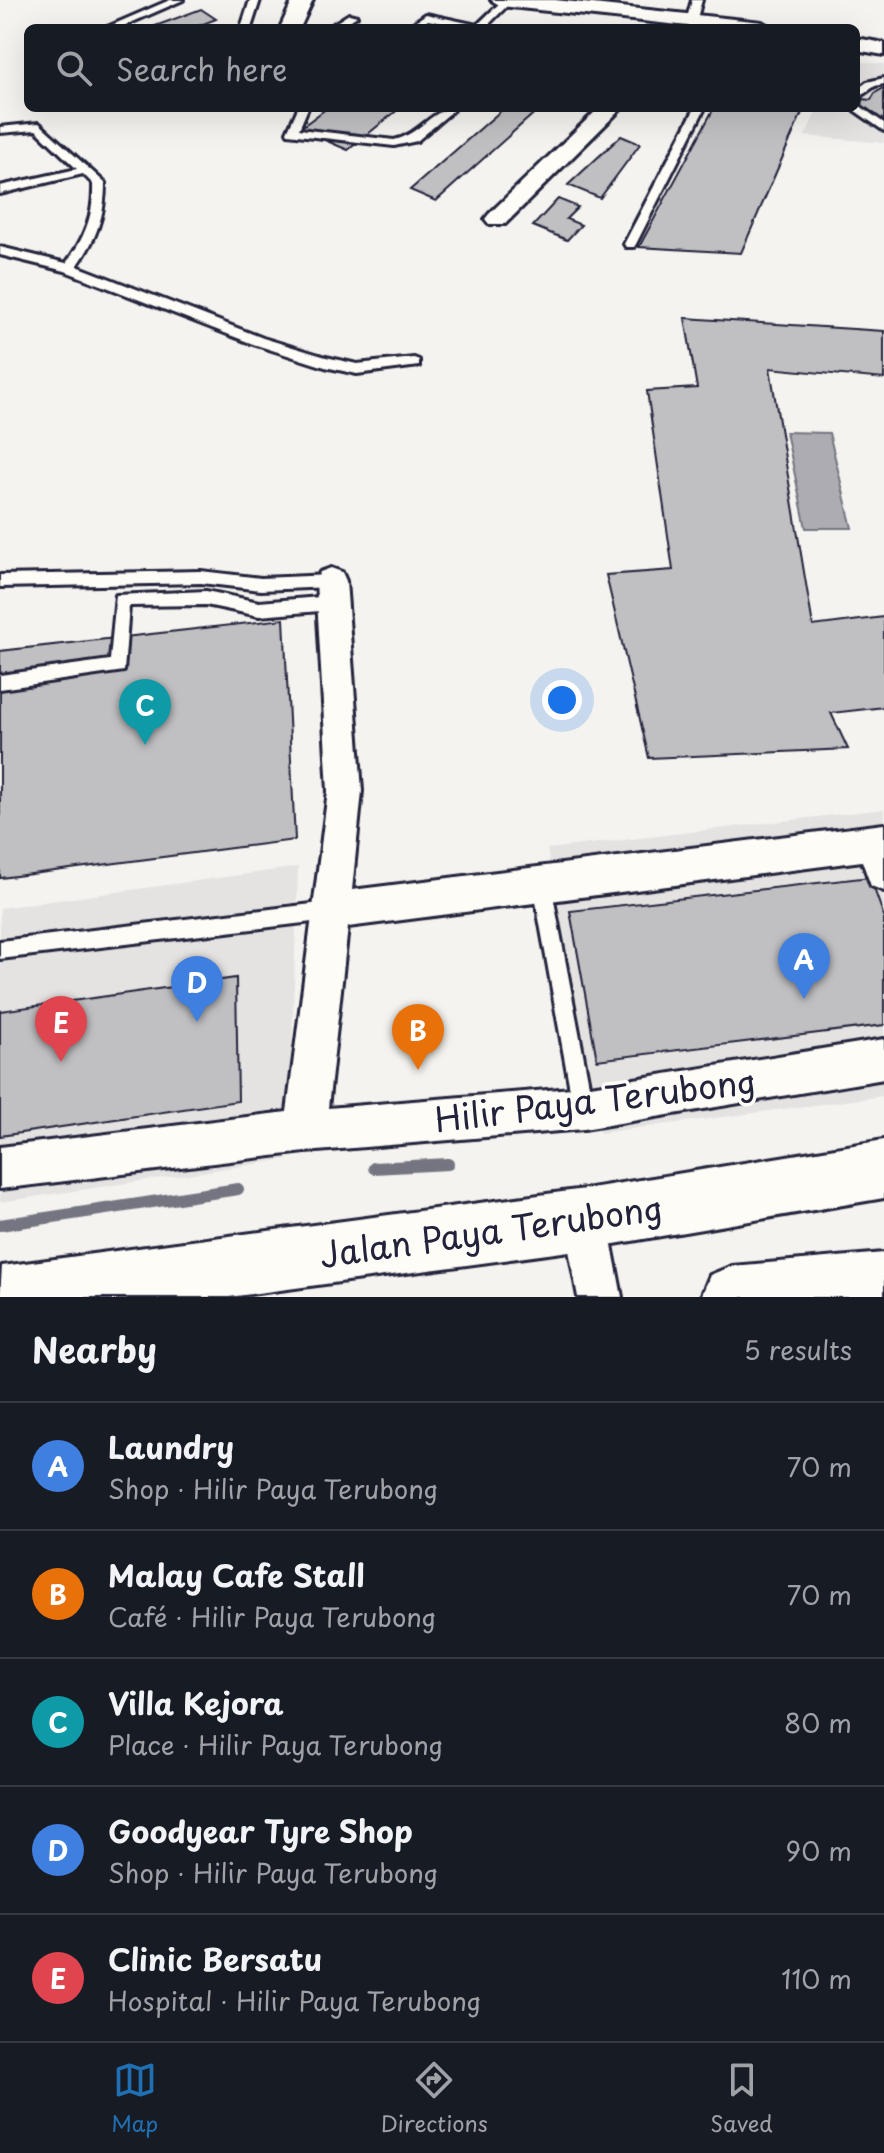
<!DOCTYPE html>
<html lang="en">
<head>
<meta charset="utf-8">
<style>
	:root { --surface:#171b24; --page:#20242c; --text:#f1f3f6; --muted:#9ea1a6; --line:#363941; --accent:#1f6fb2 }
	body { margin:0; font-family:"Playpen Sans",sans-serif; background:var(--page); color:var(--text) }
	.you { position:absolute; left:562px; top:700px; width:28px; height:28px; margin:-20px; border:6px solid #fff; border-radius:50%; background:#1a73e8; box-shadow:0 0 0 12px #1a73e833 }
	.badge { display:grid; place-items:center; width:52px; height:52px; border-radius:50%; background:var(--accent); color:#fff; font-size:26px; font-weight:700 }
	.pin { position:absolute; translate:-50% -66px; filter:drop-shadow(0 2px 4px #0008) }
	.pin::after { content:''; position:absolute; top:42px; width:28px; height:24px; background:inherit; clip-path:polygon(0 0,100% 0,50% 100%) }
	.list { margin:0; padding:0; list-style:none }
	h2 { display:flex; justify-content:space-between; align-items:center; height:104px; margin:0; padding:0 32px; font-size:34px }
	h2 small { font-size:26px; font-weight:400; color:var(--muted) }
	.list li { display:grid; grid-template-columns:52px 1fr auto; gap:24px; align-items:center; box-sizing:border-box; height:128px; padding:0 32px; border-top:2px solid var(--line) }
	.list b { display:block; font-size:30px; white-space:nowrap }
	.list p { margin:0; font-size:26px; white-space:nowrap; color:var(--muted) }
	.list em { font-size:26px; font-style:normal; color:var(--muted) }
	.icon { flex:none; width:44px; height:44px; fill:none; stroke:currentColor; stroke-width:2; stroke-linecap:round; stroke-linejoin:round }
	.map { position:relative; flex:none; width:884px; height:1297px; overflow:hidden }
	.search { position:absolute; background:var(--surface); box-shadow:0 8px 32px #0002; left:24px; right:24px; top:24px; height:88px; display:flex; align-items:center; gap:20px; box-sizing:border-box; padding:0 28px; border-radius:12px; color:var(--muted); font-size:30px }
	.sheet { height:744px; background:var(--surface) }
	nav { display:flex; justify-content:space-around; align-items:center; box-sizing:border-box; height:112px; border-top:2px solid var(--line); background:var(--surface); font-size:22px; color:var(--muted) }
	nav a { display:grid; justify-items:center; gap:4px }
	nav .on { color:var(--accent) }
	.map>svg:first-child { display:block }
</style>
</head>
<body>
<div class="map">
<svg width="884" height="1297" viewBox="0 0 884 1297">
	<rect width="100%" height="100%" fill="#f4f3ef"/>
	<filter id="ink" filterUnits="userSpaceOnUse"><feTurbulence type="fractalNoise" baseFrequency=".0125" numOctaves="2"/><feDisplacementMap in="SourceGraphic" scale="16" xChannelSelector="R" yChannelSelector="G"/><feConvolveMatrix kernelMatrix="1 2 1 2 8 2 1 2 1" color-interpolation-filters="sRGB"/></filter>
	<g filter="url(#ink)">
		<path fill="#e4e3e2" d="M856,61l28,3v79l-79,-7 13,-28h38z
			M884,809v287l-284,37 -53,-284z
			M298,867l-10,292 -288,43v-294z"/>
		<path fill="#acacb2" stroke="#757582" stroke-width="2" d="M786,432l43,1 23,95h-46z"/>
		<g fill="none" stroke-linecap="round" stroke-linejoin="round">
			<path stroke="#757582" stroke-width="12" d="M374,1168l74,-4
				M0,1225l238,-36"/>
		</g>
		<path fill="#c0bfc2" stroke="#22223b" stroke-width="2" d="M201,9l15,10 -23,9h-43z
			M884,88v33l-6,-1 -15,-11 -2,-10 10,1 4,-7z
			M327,108h73l-52,42 -49,-21z
			M504,108h36l-104,93 -26,-11z
			M714,108h90l-63,145 -102,-6z
			M621,136l19,8 -40,54 -32,-13z
			M558,199l20,8 -12,12 15,6 -14,15 -34,-14z
			M685,318l199,13v48l-114,-11 43,258 71,-9v90l-53,6 17,36 -199,9 -43,-183 67,-5 -26,-179 50,-3z
			M284,619l11,221 -295,38v-227z
			M870,877l14,40v108l-287,35 -27,-149z
			M236,978l2,123 -238,35v-125z"/>
		<g fill="none" stroke-linecap="round" stroke-linejoin="round">
			<g stroke="#22223b" stroke-width="6">
				<path id="lane" d="M170,0h13l-64,28h-14z
					M250,0h10l-9,28h-10z
					M503,0l9,1 -27,27h-20l-37,-8 -11,8h-11l20,-14 51,11z
					M692,0h10l-5,18 -5,3 -5,-3z
					M349,14l8,2 -18,12h-12z
					M884,78v6l-9,2 -13,9 -2,11 24,17v8l-33,-23h5v-18l11,-8z
					M298,108h10l-9,21 95,11c27,-6 38,-32 62,-32l-39,33 -23,5 -106,-12 -1,-2z
					M695,108h10l-69,136 -2,3h-8l-2,-3z
					M39,123l66,60c0,33 -9,57 -28,83l186,72 63,19 31,7 57,-6 5,2v6l-62,8 -32,-7 -72,-23 -188,-73 -65,-16v-8l66,16c19,-25 28,-48 27,-79l-10,-10 -83,20v-8l77,-17 -41,-39 -36,3v-6z
					M201,571l60,7 70,-3 5,2 3,4 -3,4 -5,2 -70,3 -60,-7 -201,4v-12z
					M206,591l53,11 73,-6 5,2 3,5 -3,5 -5,2 -73,6 -53,-11 -77,1 -5,65 -124,18v-14l110,-15 6,-65z
					M542,876l6,3 3,6 42,221 -3,7 -7,3 -7,-3 -3,-7 -40,-221 3,-6z
					M329,902l7,2 2,7 -2,7 -7,2 -329,39v-18z"/>
			</g>
			<g stroke="#22223b" stroke-width="6">
				<path id="street" d="M293,0h20l-13,28h-20z
					M491,0h64l207,22 10,6h-65l-206,-22z
					M856,38l28,5v12l-28,-5z
					M599,108h23l-117,116h-16l-4,-5 4,-5z
					M331,568l11,4 4,9 16,210 -10,99 532,-66v67l-13,-5 -9,-25 -514,66 -20,181 256,-21 300,-48v40l-300,50 -279,23 -305,37v-42l287,-35 41,-321 -12,-210 4,-9z
					M585,1197l15,7 7,15 15,78h-44l-15,-78 7,-15z"/>
			</g>
			<g stroke="#22223b" stroke-width="6">
				<path id="primary" d="M884,1140v58l-299,51 -356,48h-229l2,-31 583,-77z
					M884,1253v44h-183l9,-22 22,-9z"/>
			</g>
			<use href="#lane" fill="#fdfcf7" fill-rule="evenodd"/>
			<use href="#street" fill="#fdfcf7" fill-rule="evenodd"/>
			<use href="#primary" fill="#fdfcf7" fill-rule="evenodd"/>
		</g>
	</g>
	<g text-anchor="middle" dominant-baseline="central" stroke-width="7" stroke-linejoin="round" paint-order="stroke">
		<g font-size="34" fill="#22223b" stroke="#fdfcf7">
			<text transform="translate(595 1099) rotate(-7)">Hilir Paya Terubong</text>
			<text transform="translate(491 1230) rotate(-8)">Jalan Paya Terubong</text>
		</g>
	</g>
</svg>
<div class="you"></div>
<div class="pin badge" style="left:804px;top:999px;background:#3f7fe0">A</div>
<div class="pin badge" style="left:418px;top:1070px;background:#e8710a">B</div>
<div class="pin badge" style="left:145px;top:745px;background:#0f9aa8">C</div>
<div class="pin badge" style="left:197px;top:1022px;background:#3f7fe0">D</div>
<div class="pin badge" style="left:61px;top:1062px;background:#e0444e">E</div>
<div class="search"><svg class="icon" aria-label="search" viewBox="0 0 24 24"><circle cx="10" cy="10" r="6"/><path d="M15 15l6 6"/></svg>Search here</div>
</div>
<section class="sheet">
<h2>Nearby<small>5 results</small></h2>
<ul class="list">
<li><span class="badge" style="background:#3f7fe0">A</span><div><b>Laundry</b><p>Shop · Hilir Paya Terubong</p></div><em>70 m</em></li>
<li><span class="badge" style="background:#e8710a">B</span><div><b>Malay Cafe Stall</b><p>Café · Hilir Paya Terubong</p></div><em>70 m</em></li>
<li><span class="badge" style="background:#0f9aa8">C</span><div><b>Villa Kejora</b><p>Place · Hilir Paya Terubong</p></div><em>80 m</em></li>
<li><span class="badge" style="background:#3f7fe0">D</span><div><b>Goodyear Tyre Shop</b><p>Shop · Hilir Paya Terubong</p></div><em>90 m</em></li>
<li><span class="badge" style="background:#e0444e">E</span><div><b>Clinic Bersatu</b><p>Hospital · Hilir Paya Terubong</p></div><em>110 m</em></li>
</ul>
</section>
<nav>
<a class="on"><svg class="icon" aria-label="map" viewBox="0 0 24 24"><path d="M3 6l6-2 6 2 6-2v14l-6 2-6-2-6 2zM9 4v14M15 6v14"/></svg>Map</a>
<a><svg class="icon" aria-label="directions" viewBox="0 0 24 24"><path d="M12 3l9 9-9 9-9-9zM9 14v-3h6M13 9l2 2-2 2"/></svg>Directions</a>
<a><svg class="icon" aria-label="saved" viewBox="0 0 24 24"><path d="M7 4h10v16l-5-4-5 4z"/></svg>Saved</a>
</nav>
</body>
</html>
